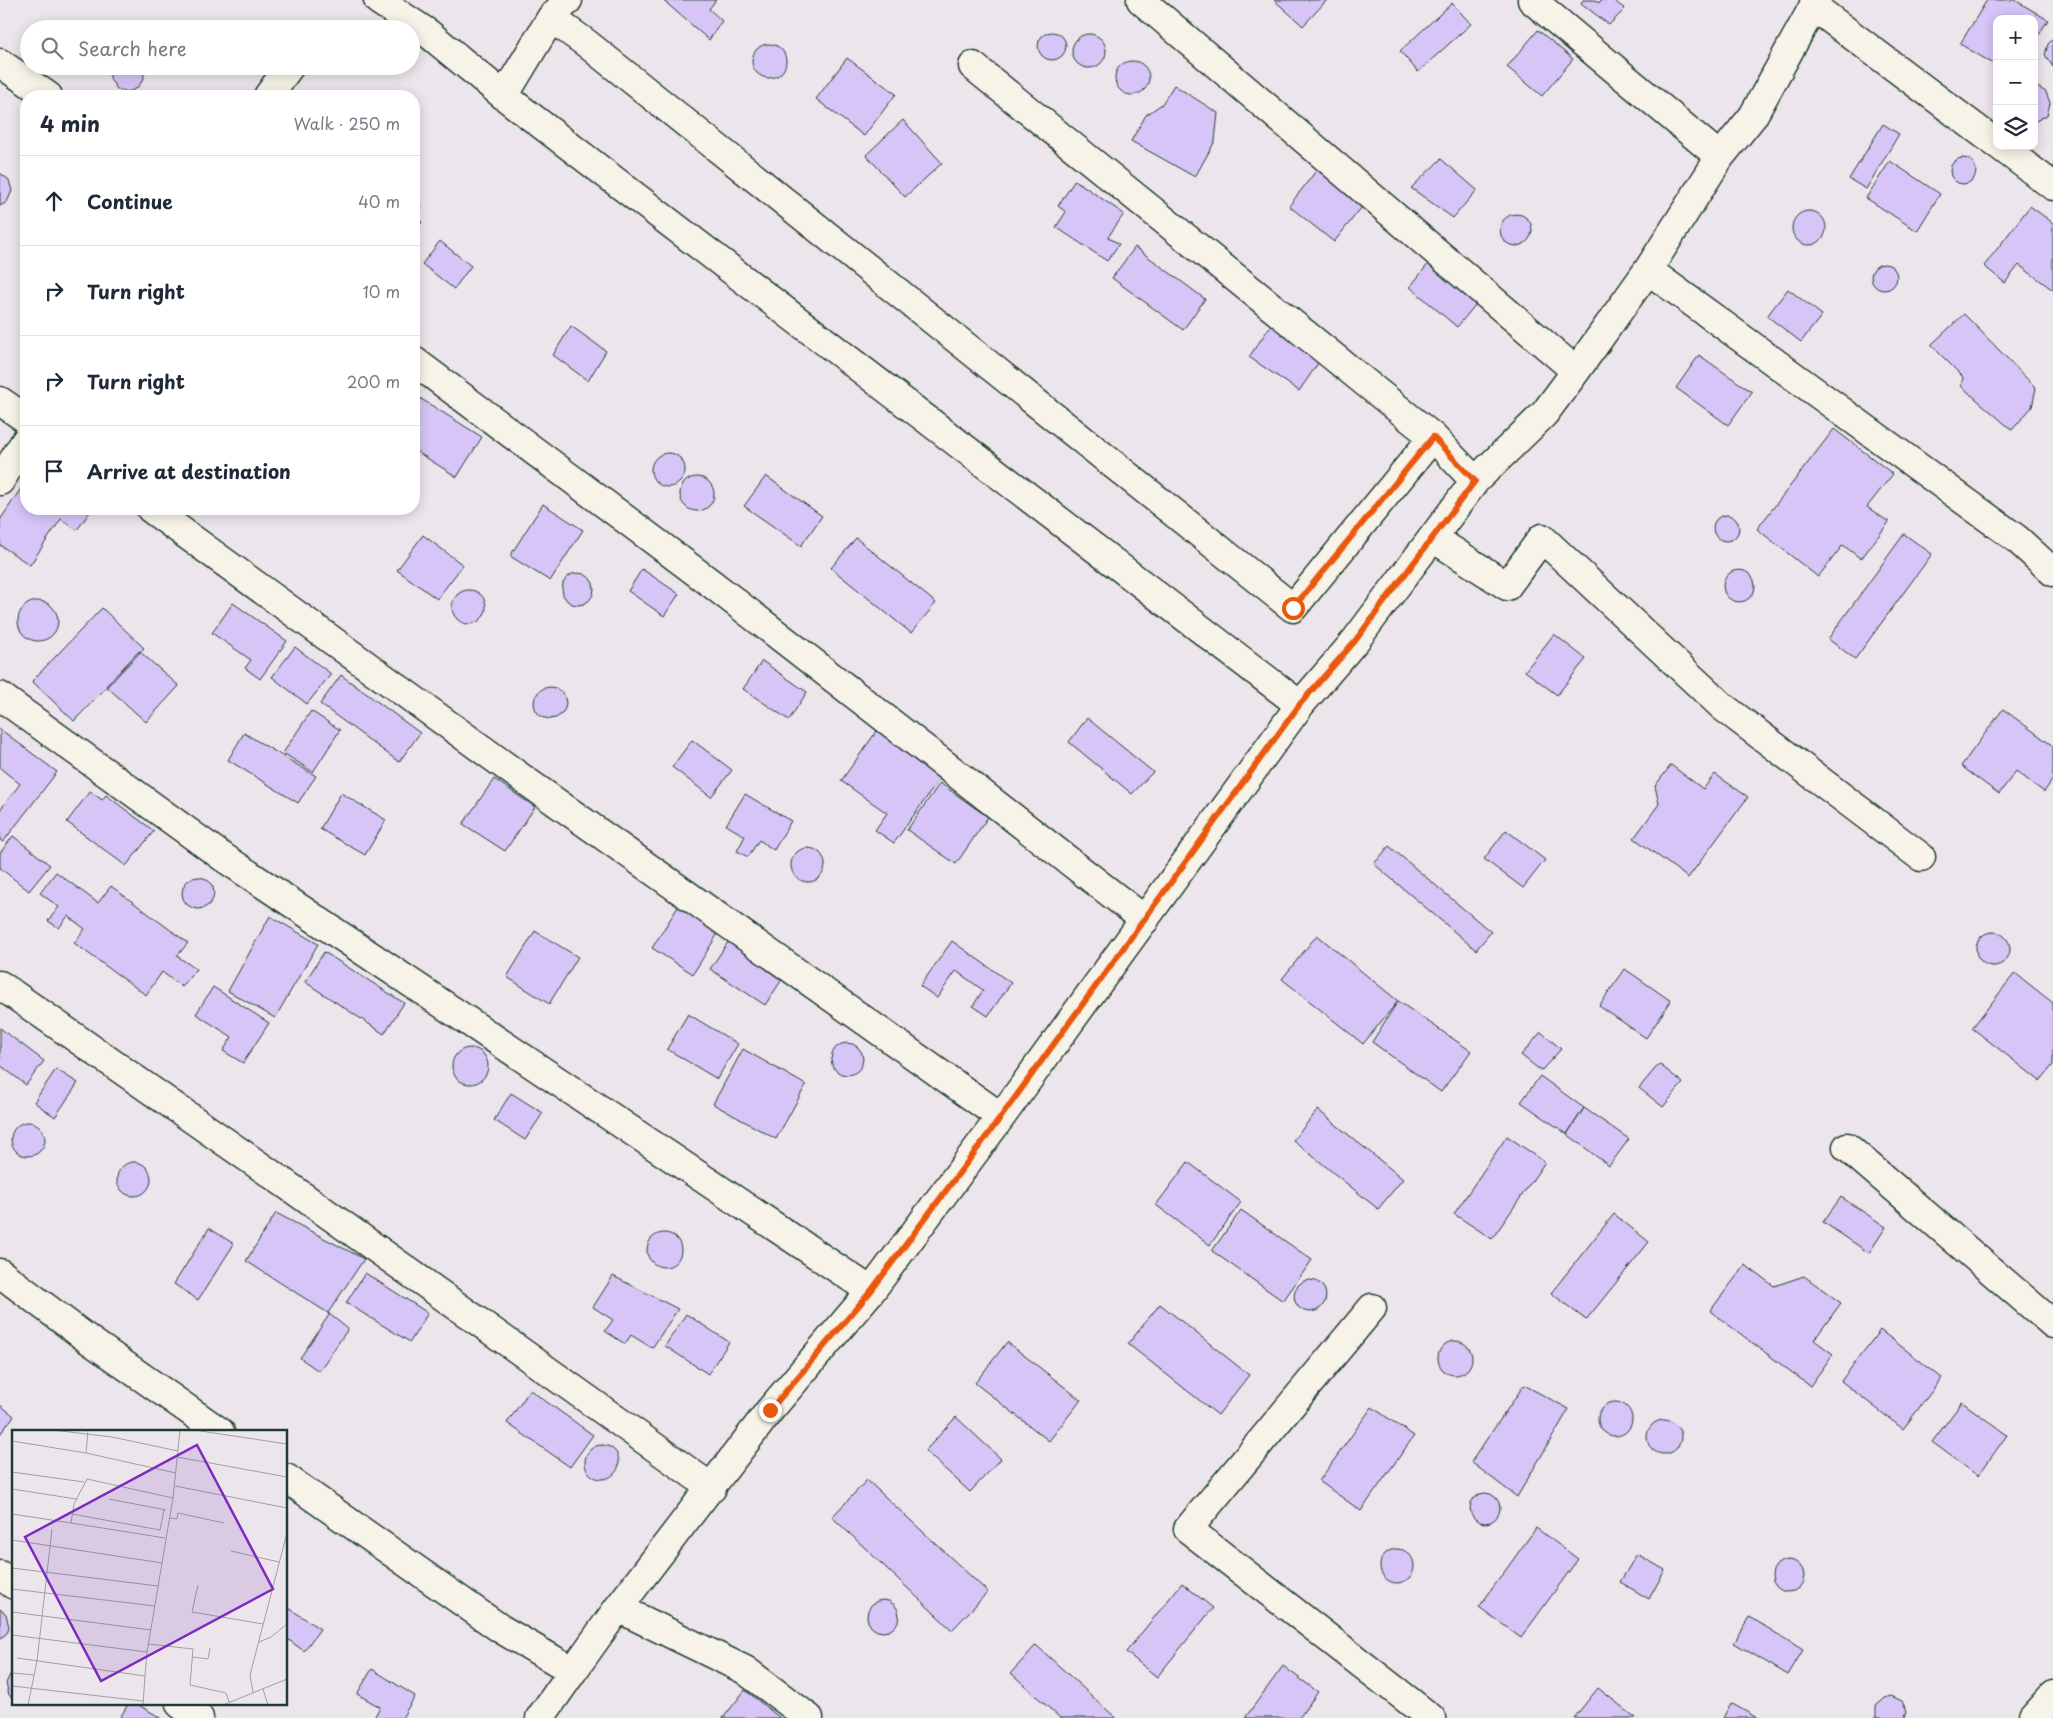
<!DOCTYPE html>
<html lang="en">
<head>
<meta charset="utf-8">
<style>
	:root { --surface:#fff; --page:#f2f2f3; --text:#1f2937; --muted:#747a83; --line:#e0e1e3 }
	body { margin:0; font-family:"Playpen Sans",sans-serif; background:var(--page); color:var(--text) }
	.controls { position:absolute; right:15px; top:15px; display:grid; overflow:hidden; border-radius:10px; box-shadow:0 2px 12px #0003 }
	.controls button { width:45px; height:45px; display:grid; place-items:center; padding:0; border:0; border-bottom:1px solid var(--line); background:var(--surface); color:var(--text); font:25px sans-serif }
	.stop { position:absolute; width:15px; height:15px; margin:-11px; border:4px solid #ea580c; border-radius:50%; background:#fff }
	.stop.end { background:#ea580c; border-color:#fff; box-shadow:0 1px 5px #0008 }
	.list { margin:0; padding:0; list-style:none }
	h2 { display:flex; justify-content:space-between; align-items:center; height:65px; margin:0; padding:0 20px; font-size:21px }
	h2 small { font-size:16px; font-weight:400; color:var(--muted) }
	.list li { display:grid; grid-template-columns:32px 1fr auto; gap:15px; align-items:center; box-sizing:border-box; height:90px; padding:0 20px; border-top:1px solid var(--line) }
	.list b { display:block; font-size:19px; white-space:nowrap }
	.list em { font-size:16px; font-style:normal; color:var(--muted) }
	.icon { flex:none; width:28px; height:28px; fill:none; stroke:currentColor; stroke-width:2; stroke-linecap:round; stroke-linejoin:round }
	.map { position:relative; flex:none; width:2053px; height:1718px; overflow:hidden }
	.search { position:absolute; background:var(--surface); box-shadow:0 2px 12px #0003; left:20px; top:20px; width:400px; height:55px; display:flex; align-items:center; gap:12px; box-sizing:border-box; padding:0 18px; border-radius:28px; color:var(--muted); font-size:19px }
	.panel { position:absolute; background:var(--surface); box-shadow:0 2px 12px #0003; left:20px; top:90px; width:400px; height:425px; border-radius:20px }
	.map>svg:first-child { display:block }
</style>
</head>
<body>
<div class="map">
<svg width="2053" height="1718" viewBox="0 0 2053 1718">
	<rect width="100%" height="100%" fill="#ede5ec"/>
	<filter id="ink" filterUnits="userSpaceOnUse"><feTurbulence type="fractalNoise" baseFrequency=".02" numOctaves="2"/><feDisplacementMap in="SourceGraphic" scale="10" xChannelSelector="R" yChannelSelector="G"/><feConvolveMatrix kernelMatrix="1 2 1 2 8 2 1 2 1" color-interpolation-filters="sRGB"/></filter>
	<g filter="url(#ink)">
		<path fill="#d6c5f6" stroke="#1f3d34" d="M663,0h53l-7,9 13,12 -13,19z
			M1274,0h53l-24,26z
			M1583,0h12l4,3 2,-3h12l12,9 -16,16 -28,-22z
			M1987,0h28l33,20 -14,22v-23h-37v47l-37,-22z
			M1452,3l19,21 -53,48 -18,-21z
			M72,23h7l10,6h-27z
			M1538,30l35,29 -31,37 -35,-29z
			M1038 46a14 14 0 1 1 28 0a14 14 0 1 1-28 0Z
			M1072 51a17 17 0 1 1 34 0a17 17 0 1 1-34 0Z
			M2053,39v28l-8,-12 3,-11z
			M752 61a17 17 0 1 1 34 0a17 17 0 1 1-34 0Z
			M847,58l49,36 -32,42 -48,-37z
			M1115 78a17 17 0 1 1 34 0a17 17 0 1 1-34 0Z
			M143,66l1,12 -6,9 -5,3 -5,2 -11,-3 -7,-10v-13z
			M1174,85l44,28 -3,28 -20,36 -64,-36 15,-26 16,-11z
			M2034,85l12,7 4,11 -3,12 -13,7z
			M903,120l39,43 -37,34 -39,-42z
			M1883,124l16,10 -33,55 -17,-10z
			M1950 171a13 13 0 1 1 26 0a13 13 0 1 1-26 0Z
			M1441,159l36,31 -24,28 -42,-30z
			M1890,161l50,33 -23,37 -51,-33z
			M1319,167l46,36 -31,39 -45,-36z
			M0,173l9,7 3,11 -5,11 -7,4z
			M1075,180l49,34 -16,23 11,7 -12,17 -51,-34 10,-15 -8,-6z
			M414,201l8,6 -7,11 7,4 -8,11z
			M2030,206l23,17v67l-34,-25 -14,18 -21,-17z
			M1792 228a17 17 0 1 1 34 0a17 17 0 1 1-34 0Z
			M1500 230a16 16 0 1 1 32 0a16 16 0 1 1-32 0Z
			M440,241l31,25 -17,23 -32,-25z
			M1135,247l70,52 -22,31 -71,-52z
			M1429,263l48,40 -20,24 -47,-40z
			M1871 277a13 13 0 1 1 26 0a13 13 0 1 1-26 0Z
			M1788,289l34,26 -21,27 -34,-26z
			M1964,314l72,74 -4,19 -20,23 -51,-44 2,-9 -32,-32z
			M1273,322l50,34 -24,35 -50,-34z
			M571,326l35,25 -18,30 -35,-26z
			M1699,355l53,37 -24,33 -52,-37z
			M418,397l64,40 -25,40 -43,-27v-47z
			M1834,429l59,45 -26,33 22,15 -28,37 -18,-14 -25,32 -61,-48z
			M651 470a17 17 0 1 1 34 0a17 17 0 1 1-34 0Z
			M766,476l56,40 -21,30 -57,-40z
			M680 494a17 17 0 1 1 34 0a17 17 0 1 1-34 0Z
			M26,481v28h66l-15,21 -16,-11 -31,46 -30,-20v-25z
			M543,504l40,26 -33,51 -40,-25z
			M1713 528a13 13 0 1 1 26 0a13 13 0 1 1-26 0Z
			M1904,534l28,20 -77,105 -27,-20z
			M423,535l40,30 -26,34 -40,-29z
			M856,538l80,65 -25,30 -80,-65z
			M642,569l37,25 -15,22 -36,-25z
			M1723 586a16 16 0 1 1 32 0a16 16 0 1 1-32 0Z
			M562 589a16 16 0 1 1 32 0a16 16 0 1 1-32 0Z
			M452 607a17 17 0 1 1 34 0a17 17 0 1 1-34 0Z
			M18 621a20 20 0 1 1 40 0a20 20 0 1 1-40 0Z
			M233,603l54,38 -27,38 -15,-11 6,-8 -39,-27z
			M102,608l42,40 -70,73 -42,-40z
			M1554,634l32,25 -29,36 -32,-24z
			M295,647l36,27 -24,30 -35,-27z
			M139,651l40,35 -33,36 -40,-36z
			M762,661l45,31 -18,28 -46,-31z
			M341,675l79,58 -21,29 -79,-58z
			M534 703a16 16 0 1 1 32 0a16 16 0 1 1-32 0Z
			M2003,709l50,37v33l-9,13 -28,-21 -17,23 -38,-28z
			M311,711l29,19 -27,42 -30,-19z
			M1087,718l66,54 -21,22 -63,-52z
			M879,728l65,45 -50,70 -19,-13 12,-17 -46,-32z
			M0,729l57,43 -54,70 -3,-2v-30l20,-26 -20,-16z
			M244,733l72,43 -18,27 -70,-43z
			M692,740l40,30 -21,27 -39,-30z
			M1671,765l32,24 12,-15 33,23 -60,81 -54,-40 25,-34 -4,-18z
			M494,779l41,28 -30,44 -42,-27z
			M940,783l48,34 -32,47 -49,-34z
			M90,791l12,9 4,-5 48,36 -28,35 -59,-44z
			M341,793l45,27 -21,35 -45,-26z
			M745,794l46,27 -17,29 -15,-10 -11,17 -11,-6 8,-15 -19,-11z
			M1506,830l39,30 -22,28 -39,-29z
			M13,836l37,29 -21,26 -29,-23v-15z
			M1389,846l102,86 -15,18 -102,-86z
			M791 865a17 17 0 1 1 34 0a17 17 0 1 1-34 0Z
			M56,872l42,31 13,-17 77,57 -11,13 19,13 -14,18 -20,-15 -16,23 -72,-52 11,-14 -17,-13 -9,12 -11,-7 11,-14 -19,-14z
			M182 893a16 16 0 1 1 32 0a16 16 0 1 1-32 0Z
			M681,902l41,25 -29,47 -41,-26z
			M270,916l48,28 -43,74 -47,-27z
			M535,931l43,26 -29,47 -42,-27z
			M1976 949a17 17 0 1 1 34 0a17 17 0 1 1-34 0Z
			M1317,935l81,66 -35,43 -81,-65z
			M952,941l59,42 -23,33 -15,-10 10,-16 -27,-19 -19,27 -17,-12z
			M728,942l55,36 -18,27 -55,-36z
			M324,952l80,51 -20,31 -79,-52z
			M1625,969l46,32 -25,37 -47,-32z
			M2015,973l38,30v62l-13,16 -68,-53z
			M213,987l56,36 -26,40 -20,-12 9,-14 -36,-23z
			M1398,1001l73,50 -30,41 -69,-50z
			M688,1014l50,30 -21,35 -50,-30z
			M0,1028l44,33 -18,24 -26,-20z
			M1541,1032l20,17 -20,22 -20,-16z
			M831 1059a16 16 0 1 1 32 0a16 16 0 1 1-32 0Z
			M452 1066a18 18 0 1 1 36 0a18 18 0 1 1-36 0Z
			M743,1049l63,36 -30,54 -63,-35z
			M1659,1064l24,19 -20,24 -24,-19z
			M56,1069l22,14 -23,34 -21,-15z
			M1540,1076l44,32 -17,26 -46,-32z
			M511,1093l32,20 -18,27 -31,-20z
			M1584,1108l45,31 -20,27 -42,-32z
			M1318,1110l85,69 -25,30 -85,-69z
			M11 1139a17 17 0 1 1 34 0a17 17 0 1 1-34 0Z
			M1507,1136l38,26 -53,77 -38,-25z
			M1188,1162l53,40 -31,43 -54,-40z
			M117 1179a17 17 0 1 1 34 0a17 17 0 1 1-34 0Z
			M1841,1197l45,30 -17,26 -46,-31z
			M1241,1210l71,50 -29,41 -71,-50z
			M276,1213l88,46 -36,54 -82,-52z
			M1614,1214l35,28 -63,78 -35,-27z
			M209,1228l25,16 -36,56 -24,-16z
			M647 1250a17 17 0 1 1 34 0a17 17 0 1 1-34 0Z
			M1745,1265l29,21 30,-10 37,27 -27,37 19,14 -23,32 -100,-75z
			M365,1273l63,40 -18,29 -64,-39z
			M613,1276l65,33 -26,39 -21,-13 -6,9 -20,-13 8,-11 -20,-13z
			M1294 1296a16 16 0 1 1 32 0a16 16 0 1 1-32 0Z
			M1160,1304l89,71 -31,40 -90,-71z
			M328,1313l20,16 -29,42 -19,-13 29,-43z
			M686,1314l43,28 -21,32 -43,-28z
			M1880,1330l62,48 -39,51 -62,-48z
			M1438 1358a17 17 0 1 1 34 0a17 17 0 1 1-34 0Z
			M1007,1342l74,58 -32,41 -74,-58z
			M1524,1385l45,24 -52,88 -46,-35z
			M530,1390l63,45 -23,32 -63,-44z
			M1962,1402l45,33 -29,41 -46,-34z
			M1598 1419a17 17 0 1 1 34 0a17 17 0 1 1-34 0Z
			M0,1405l14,11 -14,18z
			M1372,1407l42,29 -53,75 -42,-30z
			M956,1417l45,42 -31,33 -45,-41z
			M1647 1437a17 17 0 1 1 34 0a17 17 0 1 1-34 0Z
			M585 1462a17 17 0 1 1 34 0a17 17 0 1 1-34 0Z
			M867,1480l121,112 -36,38 -120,-113z
			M1470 1508a15 15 0 1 1 30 0a15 15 0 1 1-30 0Z
			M1536,1528l42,31 -57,79 -42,-31z
			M1380 1566a17 17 0 1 1 34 0a17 17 0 1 1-34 0Z
			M1637,1554l28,16 -16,29 -29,-17z
			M1772 1576a16 16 0 1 1 32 0a16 16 0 1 1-32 0Z
			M1182,1583l31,25 -56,69 -31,-25z
			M867 1616a16 16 0 1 1 32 0a16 16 0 1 1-32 0Z
			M286,1606l34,23 -16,22 -18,-13z
			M0,1609l6,5 3,13 -2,6 -7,6z
			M1750,1617l53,33 -15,25 -54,-32z
			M1036,1645l80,73h-56l-49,-45z
			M1283,1666l35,26 -19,26h-54z
			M372,1669l43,27 -13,22h-28l6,-11 -23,-13z
			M12,1671h2v28l-5,-4 -3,-12z
			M1598,1688l38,30h-62z
			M745,1690l35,28h-57z
			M1891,1696l11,5 5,11 -2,6h-29v-12l9,-8z
			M1731,1703l26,15h-34z
			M128,1704h9l24,14h-41z"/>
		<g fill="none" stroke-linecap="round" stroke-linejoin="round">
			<g stroke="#1f3d34" stroke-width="31">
				<path id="minor" d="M378,0l51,34 75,62 47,-78 17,-18
					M1141,0l435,371
					M1532,0l188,157
					M1813,6l184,138
					M551,18l35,25 707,565 140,-171
					M0,63l48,33
					M973,66l460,371 42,44
					M268,96l22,-30
					M504,96l796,609
					M2000,146l53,40
					M1648,270l369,269 36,33
					M414,361l298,223 433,336
					M0,401l26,18
					M0,481l26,-41
					M151,509l368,267 482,341
					M1433,538l74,48 35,-48 181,169 198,150
					M0,696l220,159 651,436
					M0,985l287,200 425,303
					M1847,1147l206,177
					M0,1273l89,67 131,92
					M1372,1308l-184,221 243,189
					M286,1478l215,151 72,42 45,-63 152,-198 101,-119 130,-174 299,-412 55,-64 120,-160 69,-67 32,-43 72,-101 72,-113 33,-41 64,-116
					M0,1575l14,10
					M618,1608l127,62 64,48
					M180,1704l19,14
					M540,1718l33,-47"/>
			</g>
			<g stroke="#1f3d34" stroke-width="31">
				<path id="secondary" d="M2033,1718l20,-22"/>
			</g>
			<use href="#minor" stroke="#f7f3e8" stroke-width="28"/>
			<use href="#secondary" stroke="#f7f3e8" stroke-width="28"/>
		</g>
	</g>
	<g fill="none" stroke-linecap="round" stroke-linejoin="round" filter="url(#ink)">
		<path stroke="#ea580c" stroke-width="6" d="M770,1410l101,-119 130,-174 299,-413 55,-63 120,-160 -42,-44 -140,171"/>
	</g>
	<g transform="translate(12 1430)">
		<rect width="275" height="275" fill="#ede5ec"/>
		<path fill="none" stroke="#9ba2a2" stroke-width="1" d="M41,0l59,7 66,14M182,0l93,14M0,11l74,12 90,20M74,23l2,-23M165,27l110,20M0,42l72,10M163,56l112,22M0,59l64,10M97,69l57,11M0,84l59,9 3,-19 13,-25 86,19M60,84l88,16 4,-20M157,88l8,1 1,-6 46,10M59,93l94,15M0,110l150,23M219,121l48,11M0,138l146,18M186,155l-6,27 71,12M0,159l143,17M0,182l139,18M0,205l135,17 26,-154 7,-68M247,212l12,-5 16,-13M136,214l45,5 -3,36 36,8 3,9M181,227l15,2 2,-11M5,228l128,18 -2,29M0,243l23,2M133,246l2,-24M0,256l131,15M251,259l5,16M241,262l-3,-17 37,-142M16,275l9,-44 15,-132M211,275l64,-26"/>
		<path fill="#7b2cbf" fill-opacity="0.15" stroke="#7b2cbf" stroke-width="2.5" d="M185,15l76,144 -172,92 -76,-144z"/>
		<rect width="275" height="275" fill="none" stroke="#1f3d34" stroke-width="2.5"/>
	</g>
</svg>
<div class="controls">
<button>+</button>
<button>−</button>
<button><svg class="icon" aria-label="layers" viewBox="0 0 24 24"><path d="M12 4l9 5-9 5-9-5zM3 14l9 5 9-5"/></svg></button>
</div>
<div class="stop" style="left:1293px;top:608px"></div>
<div class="stop end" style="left:770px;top:1410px"></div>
<div class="search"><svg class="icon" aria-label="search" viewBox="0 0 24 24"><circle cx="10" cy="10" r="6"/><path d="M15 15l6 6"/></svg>Search here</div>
<section class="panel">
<h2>4 min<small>Walk · 250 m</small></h2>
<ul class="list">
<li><svg class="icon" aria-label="ahead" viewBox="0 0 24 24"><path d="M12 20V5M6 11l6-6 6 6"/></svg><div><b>Continue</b></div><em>40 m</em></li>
<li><svg class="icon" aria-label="right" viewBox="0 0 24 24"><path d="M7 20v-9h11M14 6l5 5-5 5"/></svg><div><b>Turn right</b></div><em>10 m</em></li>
<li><svg class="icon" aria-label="right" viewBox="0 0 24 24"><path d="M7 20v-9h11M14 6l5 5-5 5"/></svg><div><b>Turn right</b></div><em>200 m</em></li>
<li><svg class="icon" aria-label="arrive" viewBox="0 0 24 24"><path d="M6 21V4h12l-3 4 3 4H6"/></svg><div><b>Arrive at destination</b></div></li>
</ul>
</section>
</div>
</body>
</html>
